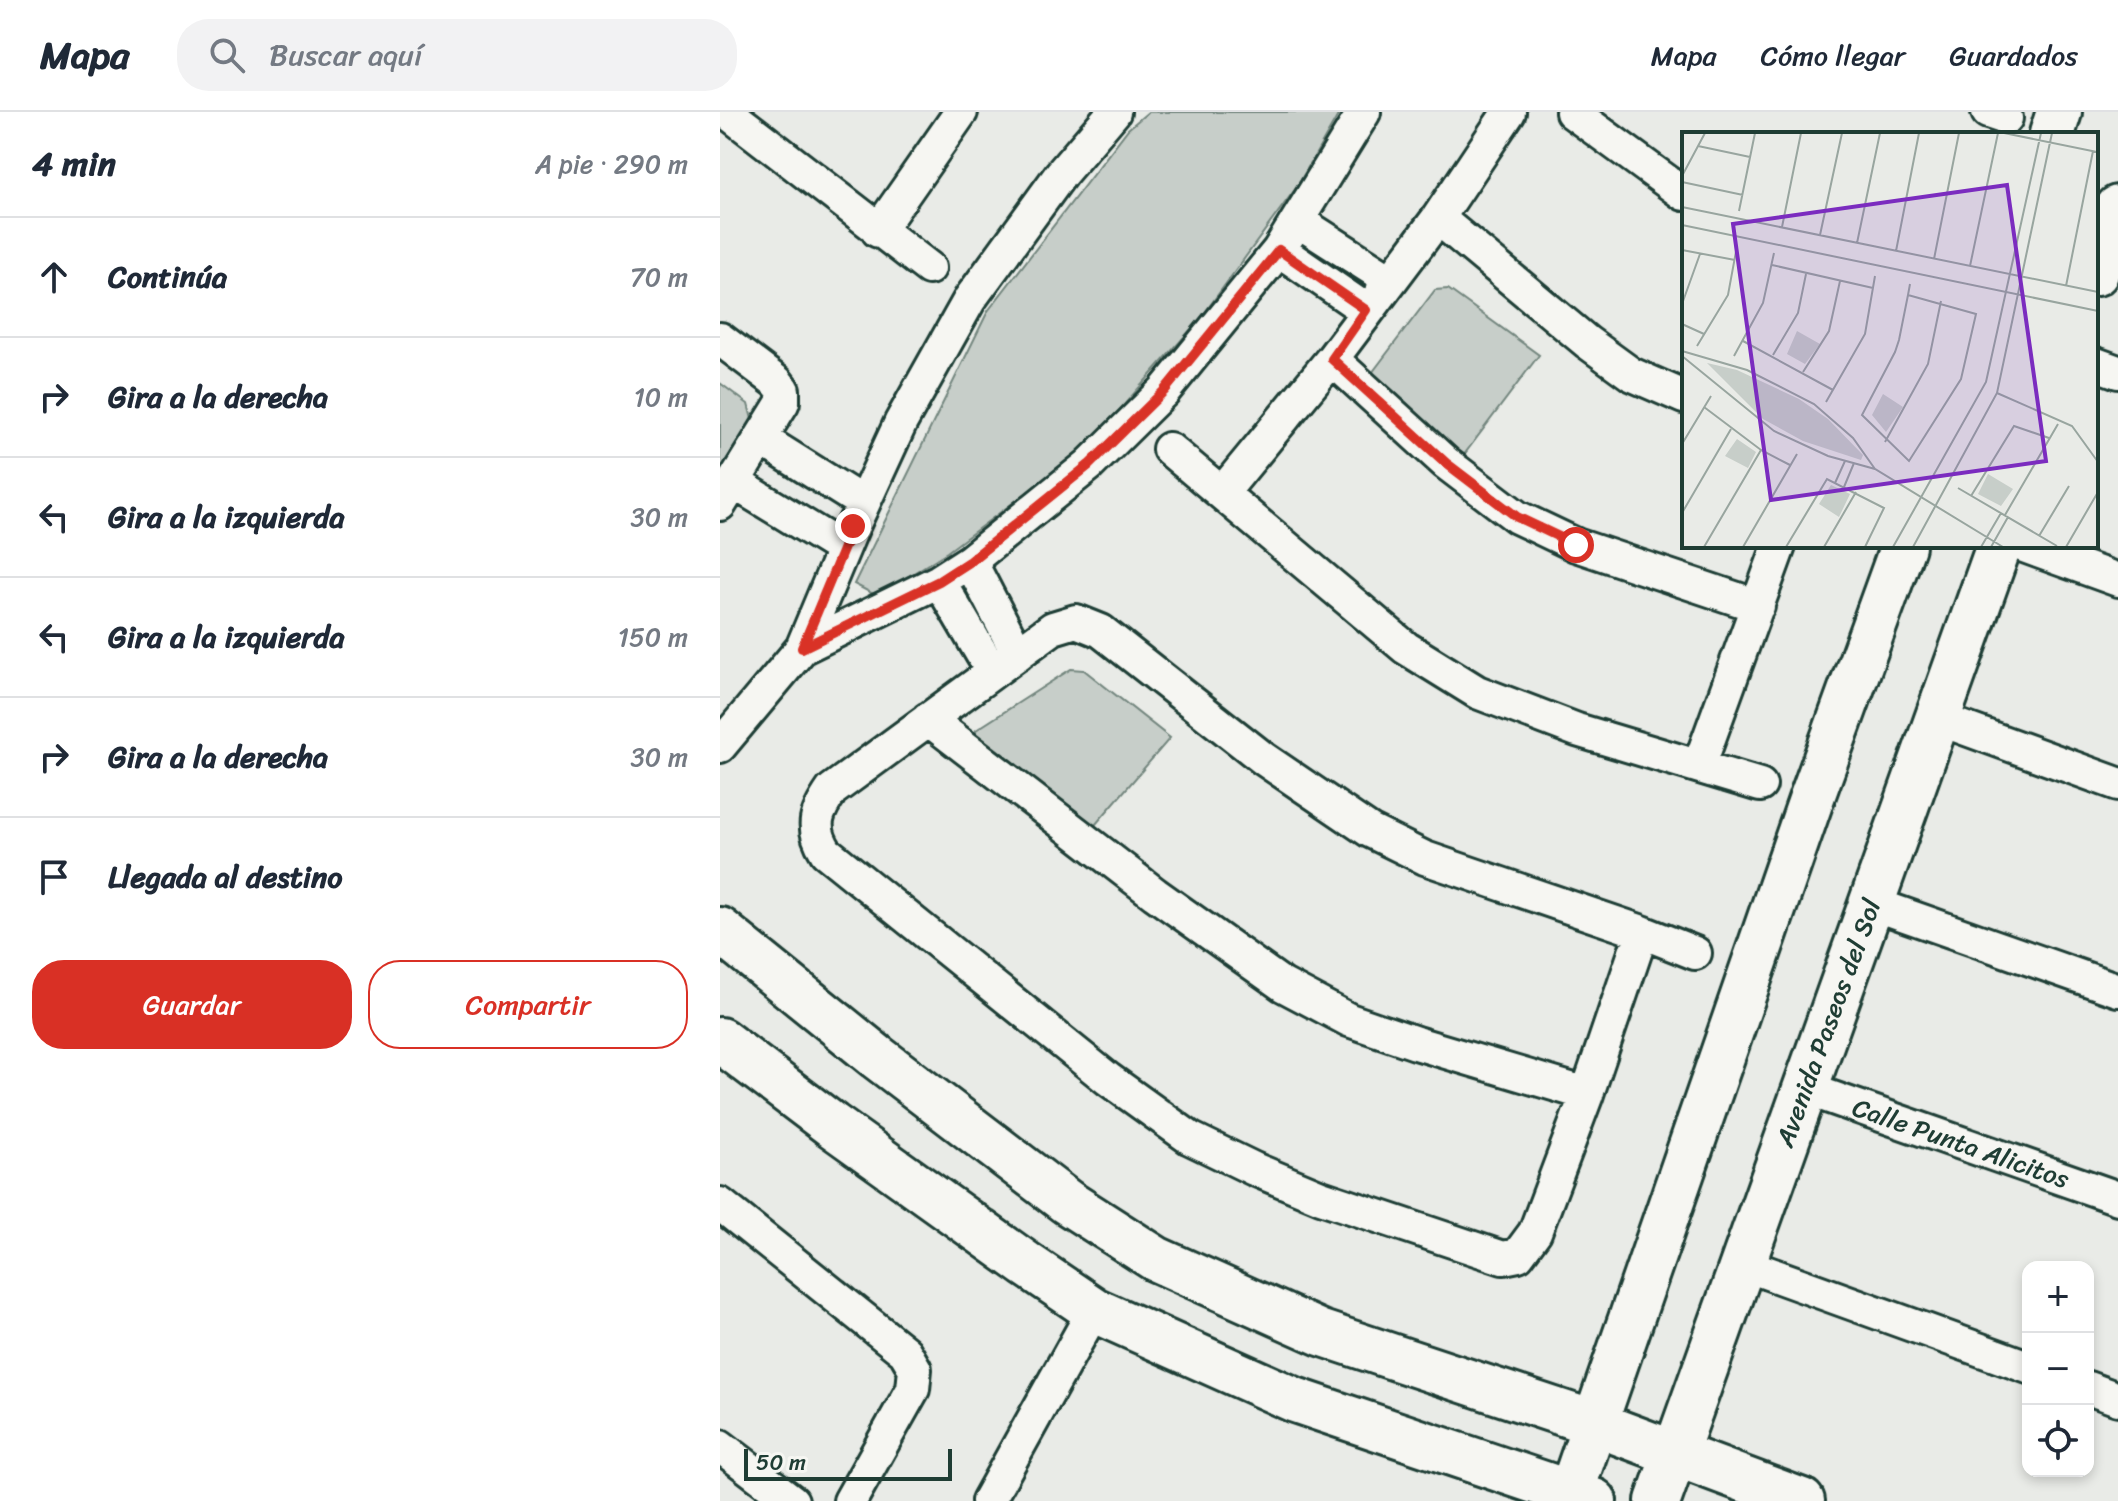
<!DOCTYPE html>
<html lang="es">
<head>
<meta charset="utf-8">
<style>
	:root { --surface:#fff; --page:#f2f2f3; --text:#1f2937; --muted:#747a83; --line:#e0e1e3; --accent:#d93025 }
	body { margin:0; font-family:Sriracha,sans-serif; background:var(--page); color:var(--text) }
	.controls { position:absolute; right:24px; bottom:24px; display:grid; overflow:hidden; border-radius:16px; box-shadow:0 4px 12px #0003 }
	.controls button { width:72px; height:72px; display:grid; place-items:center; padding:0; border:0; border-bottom:2px solid var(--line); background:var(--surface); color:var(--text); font:40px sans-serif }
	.scale { position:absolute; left:24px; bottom:20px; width:208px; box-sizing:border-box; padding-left:8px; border:4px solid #1f3d34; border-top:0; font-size:22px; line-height:28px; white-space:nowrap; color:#1f3d34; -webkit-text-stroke:6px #f6f6f2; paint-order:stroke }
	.stop { position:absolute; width:24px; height:24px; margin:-18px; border:6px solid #d93025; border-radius:50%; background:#fff }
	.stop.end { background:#d93025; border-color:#fff; box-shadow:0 2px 8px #0008 }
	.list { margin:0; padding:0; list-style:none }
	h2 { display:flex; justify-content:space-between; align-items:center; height:104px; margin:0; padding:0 32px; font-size:34px }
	h2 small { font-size:26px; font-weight:400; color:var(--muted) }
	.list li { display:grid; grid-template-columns:52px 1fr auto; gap:24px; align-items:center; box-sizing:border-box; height:120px; padding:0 32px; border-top:2px solid var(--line) }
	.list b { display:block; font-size:30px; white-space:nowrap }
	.list em { font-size:26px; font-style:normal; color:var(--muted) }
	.actions { display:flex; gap:16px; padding:24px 32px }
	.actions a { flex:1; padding:18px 0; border:2px solid var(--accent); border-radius:32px; text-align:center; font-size:28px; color:var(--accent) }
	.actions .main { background:var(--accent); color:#fff }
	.icon { flex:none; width:44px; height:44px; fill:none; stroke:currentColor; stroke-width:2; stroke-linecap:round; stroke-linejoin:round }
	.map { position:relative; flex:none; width:1398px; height:1389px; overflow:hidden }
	header { display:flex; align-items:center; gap:48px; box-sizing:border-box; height:112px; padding:0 40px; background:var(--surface); border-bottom:2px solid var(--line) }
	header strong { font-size:38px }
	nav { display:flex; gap:44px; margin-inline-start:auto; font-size:28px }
	.search { width:560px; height:72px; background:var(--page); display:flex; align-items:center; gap:20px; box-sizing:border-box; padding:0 28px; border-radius:32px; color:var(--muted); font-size:30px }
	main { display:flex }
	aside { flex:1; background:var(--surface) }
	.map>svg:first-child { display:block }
</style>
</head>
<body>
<header>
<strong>Mapa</strong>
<div class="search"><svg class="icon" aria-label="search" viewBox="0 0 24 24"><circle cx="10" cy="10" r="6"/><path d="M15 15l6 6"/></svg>Buscar aquí</div>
<nav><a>Mapa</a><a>Cómo llegar</a><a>Guardados</a></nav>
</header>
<main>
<aside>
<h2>4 min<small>A pie · 290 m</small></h2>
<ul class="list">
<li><svg class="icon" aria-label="ahead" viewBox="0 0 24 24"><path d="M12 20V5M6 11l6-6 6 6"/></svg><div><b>Continúa</b></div><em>70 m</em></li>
<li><svg class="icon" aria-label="right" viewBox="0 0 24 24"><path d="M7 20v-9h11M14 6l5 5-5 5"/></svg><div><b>Gira a la derecha</b></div><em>10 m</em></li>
<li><svg class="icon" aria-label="left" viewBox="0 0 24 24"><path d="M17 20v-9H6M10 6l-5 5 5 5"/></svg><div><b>Gira a la izquierda</b></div><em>30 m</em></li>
<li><svg class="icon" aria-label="left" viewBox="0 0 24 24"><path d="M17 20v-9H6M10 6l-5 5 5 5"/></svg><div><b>Gira a la izquierda</b></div><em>150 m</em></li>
<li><svg class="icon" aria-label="right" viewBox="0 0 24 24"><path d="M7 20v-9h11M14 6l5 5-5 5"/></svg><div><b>Gira a la derecha</b></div><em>30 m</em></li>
<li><svg class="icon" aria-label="arrive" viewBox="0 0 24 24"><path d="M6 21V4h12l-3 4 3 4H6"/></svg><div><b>Llegada al destino</b></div></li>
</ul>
<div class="actions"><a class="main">Guardar</a><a>Compartir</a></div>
</aside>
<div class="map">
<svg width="1398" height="1389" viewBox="0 0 1398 1389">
	<rect width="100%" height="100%" fill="#e9ebe7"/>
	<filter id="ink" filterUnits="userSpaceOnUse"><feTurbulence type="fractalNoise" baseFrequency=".0125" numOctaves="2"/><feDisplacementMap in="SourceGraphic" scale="16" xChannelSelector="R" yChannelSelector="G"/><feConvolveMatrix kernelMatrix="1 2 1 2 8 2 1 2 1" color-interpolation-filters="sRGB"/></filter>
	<g filter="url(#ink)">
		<path fill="#c7cec9" stroke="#73867e" stroke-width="2" d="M428,0h192l-44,76 -96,131 -116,131 -137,102 -70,44 -23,-12 134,-273 140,-182z
			M728,177l91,66 -79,105 -87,-73 -1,-14 63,-83z
			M0,271l28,21 4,15 -32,51z
			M351,557l13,1 86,68 -81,94 -114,-92 1,-10z"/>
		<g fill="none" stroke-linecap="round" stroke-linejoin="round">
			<g stroke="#1f3d34" stroke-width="38">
				<path id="street" d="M7,0l202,156
					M852,0l112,82
					M1268,0l18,6
					M718,106l149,124 44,32 53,23
					M578,109l92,59
					M158,119l83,-119
					M559,138l87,60
					M0,227l57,43 6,8v12l-63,102
					M612,247l114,104 71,54 59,28 182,61
					M1376,252l22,8
					M41,327l102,64
					M449,337l237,199 71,44 100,38 183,55
					M15,371l108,66
					M502,381l110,-134 106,-141 71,-106
					M1304,434l94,34
					M250,449l48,93
					M219,469l53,90
					M82,536l137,-67 31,-20 119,-96 75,-74 115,-141 85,-138
					M1216,606l182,66
					M208,607l227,175 128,91 66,35 67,23 171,51
					M0,634l82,-98 51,-122 48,-104 69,-123 91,-125 53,-62
					M979,654l80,-220
					M1151,791l247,87
					M922,820l-55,162 -52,138 -17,23 -15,3 -182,-61 -67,-28 -64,-31 -82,-59 -282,-227c-16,-25 -10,-39 6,-62l221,-162 23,-7 25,10 163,128 106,72 55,27 217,74 53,21
					M1084,976l314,110
					M0,1092l185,148 10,17 -2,20 -63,112
					M1023,1152l285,103
					M1368,1276l30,11
					M0,1334l72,55
					M268,1389l106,-191"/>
			</g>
			<g stroke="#1f3d34" stroke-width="50">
				<path id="secondary" d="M1332,22l7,-22
					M1376,161l22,-65
					M0,818l157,127 190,145 89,57 165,74 275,91 206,77
					M0,928l112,85 194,139 68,46 201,90 299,101
					M848,1389l244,-704 91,-251
					M938,1389l341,-955"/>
			</g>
			<use href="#street" stroke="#f6f6f2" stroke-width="32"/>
			<use href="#secondary" stroke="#f6f6f2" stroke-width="44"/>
		</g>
	</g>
	<g fill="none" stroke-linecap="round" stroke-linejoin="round" filter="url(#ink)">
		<path stroke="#d93025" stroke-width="10" d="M133,414l-51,122 137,-67 31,-20 119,-96 75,-74 115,-141 87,60 -34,49 114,104 71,54 59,28"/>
	</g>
	<g text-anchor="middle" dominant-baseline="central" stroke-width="6" stroke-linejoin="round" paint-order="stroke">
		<g font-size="26" fill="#1f3d34" stroke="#f6f6f2">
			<text transform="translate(1108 911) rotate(-70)">Avenida Paseos del Sol</text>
			<text transform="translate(1241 1031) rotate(19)">Calle Punta Alicitos</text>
		</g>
	</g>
	<g transform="translate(962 20)">
		<rect width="416" height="416" fill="#e9ebe7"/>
		<path d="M115,199l23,13 -15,20 -18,-10zM25,231l30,7 62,29 29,20 35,36 -2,5 -58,-19 -40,-22zM201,262l20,13 -17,25 -14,-17zM55,307l19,13 -8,16 -23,-12zM306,342l25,15 -12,17 -23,-12zM149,353l19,9 -11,23 -20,-13z" fill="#c7cec9"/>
		<path fill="none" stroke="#98a59f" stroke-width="2" d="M322,1l93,19M16,14l52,11M0,44l23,-43M0,50l61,13M0,75l416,85M57,79l16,-78M0,93l416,86M100,95l19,-94M138,103l22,-102M175,111l23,-110M0,118l53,10M214,119l23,-118M252,127l25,-126M90,133l101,23M288,134l28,-133M384,154l27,-135M226,163l68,19 -15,65 -52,82 -47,-46 33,-63 4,-12 9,-45 2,-11M0,172l18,-50M0,192l22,10M61,209l90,49M15,214l31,-51 9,-49M0,219l65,19 67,34 39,34 22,31M91,223l25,-42 8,-39M0,224l92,75 54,25 47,13 128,78M52,224l29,-53 11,-50M121,240l26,-41 11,-50M315,261l75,33 26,36M144,270l39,-68 10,-58M22,275l57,43 29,15M203,310l43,-78 13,-63M0,312l29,-48M153,351l10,-22M162,355l10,-24M276,356l99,58M289,364l43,-70 35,12M0,381l49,-84M323,383l53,-91M357,404l30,-50M22,415l57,-97M61,415l54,-93M104,415l41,-68 57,29 -19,39M142,415l32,-55M211,415l93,-165 55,-249M231,415l84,-154 55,-260M299,415l20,-34M309,415l17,-30M384,415l32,-55"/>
		<path fill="#7b2cbf" fill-opacity="0.15" stroke="#7b2cbf" stroke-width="4" d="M325,53l39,276 -275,39 -38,-276z"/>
		<rect width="416" height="416" fill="none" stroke="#1f3d34" stroke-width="4"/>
	</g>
</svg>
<div class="controls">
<button>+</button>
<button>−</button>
<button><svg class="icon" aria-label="locate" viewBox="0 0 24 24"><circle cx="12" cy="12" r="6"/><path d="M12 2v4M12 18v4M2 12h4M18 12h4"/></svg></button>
</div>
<div class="scale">50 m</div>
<div class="stop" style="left:856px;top:433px"></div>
<div class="stop end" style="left:133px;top:414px"></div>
</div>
</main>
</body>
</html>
